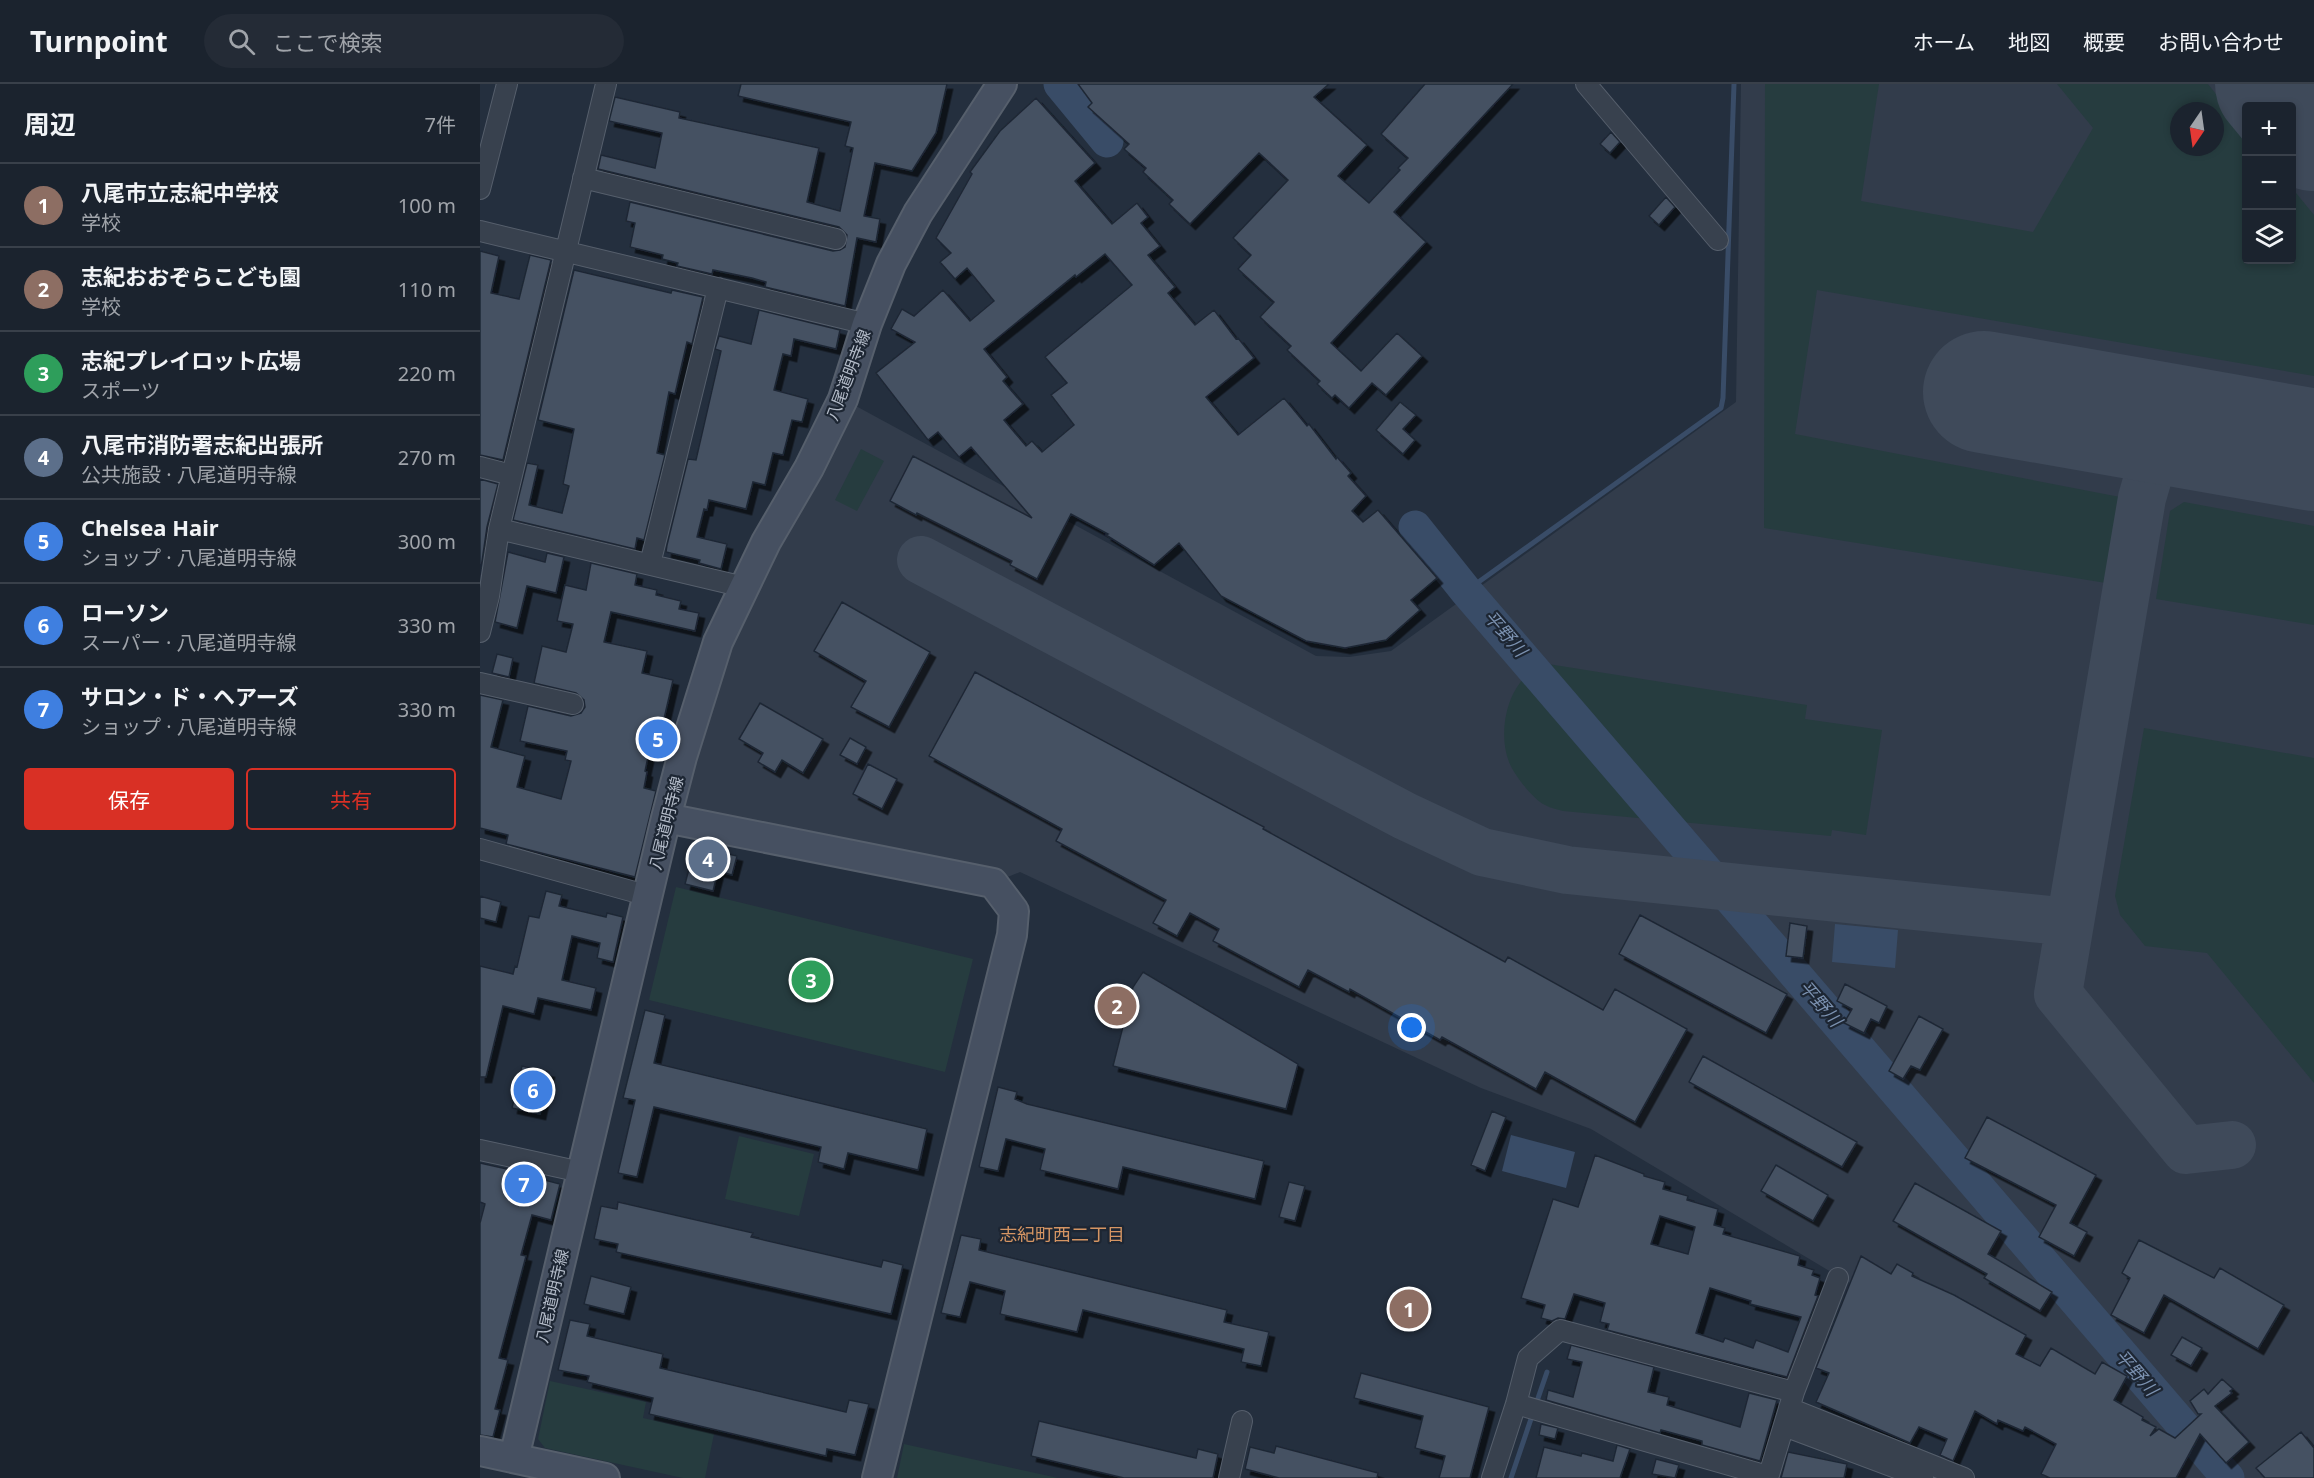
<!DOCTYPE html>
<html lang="ja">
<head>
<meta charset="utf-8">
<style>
	:root { --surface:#1b232e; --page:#242b36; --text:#f1f3f6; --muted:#a0a4aa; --line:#39404a; --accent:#d93025 }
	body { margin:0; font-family:"Noto Sans","Noto Sans JP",sans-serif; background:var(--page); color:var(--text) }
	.controls { position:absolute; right:18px; top:18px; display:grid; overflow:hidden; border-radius:6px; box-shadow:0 3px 9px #0003 }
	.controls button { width:54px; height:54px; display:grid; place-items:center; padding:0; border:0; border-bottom:2px solid var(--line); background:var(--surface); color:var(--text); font:30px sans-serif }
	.compass { position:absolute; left:1690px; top:18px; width:54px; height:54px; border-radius:50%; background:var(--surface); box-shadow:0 3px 9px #0003; rotate:193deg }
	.you { position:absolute; left:932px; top:944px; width:21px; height:21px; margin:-15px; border:4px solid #fff; border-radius:50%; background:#1a73e8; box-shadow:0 0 0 9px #1a73e833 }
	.badge { display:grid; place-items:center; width:39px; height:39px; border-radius:50%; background:var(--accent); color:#fff; font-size:20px; font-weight:700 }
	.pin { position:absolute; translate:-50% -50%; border:3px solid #fff; box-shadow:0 2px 6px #0006 }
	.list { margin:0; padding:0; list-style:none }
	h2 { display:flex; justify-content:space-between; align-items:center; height:78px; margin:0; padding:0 24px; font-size:26px }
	h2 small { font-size:20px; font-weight:400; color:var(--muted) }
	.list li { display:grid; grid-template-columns:39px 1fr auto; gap:18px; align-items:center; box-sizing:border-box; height:84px; padding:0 24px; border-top:2px solid var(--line) }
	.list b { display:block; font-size:22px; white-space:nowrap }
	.list p { margin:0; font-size:20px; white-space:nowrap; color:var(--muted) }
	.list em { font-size:20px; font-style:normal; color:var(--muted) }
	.actions { display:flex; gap:12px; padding:18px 24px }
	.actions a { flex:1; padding:14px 0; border:2px solid var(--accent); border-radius:6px; text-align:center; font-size:21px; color:var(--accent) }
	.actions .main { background:var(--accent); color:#fff }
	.icon { flex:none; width:33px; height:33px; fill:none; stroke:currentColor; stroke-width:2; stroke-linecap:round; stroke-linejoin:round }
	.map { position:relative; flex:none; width:1834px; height:1394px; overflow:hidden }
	header { display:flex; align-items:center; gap:36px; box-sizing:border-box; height:84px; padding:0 30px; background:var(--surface); border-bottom:2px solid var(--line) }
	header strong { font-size:28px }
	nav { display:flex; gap:33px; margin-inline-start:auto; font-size:21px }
	.search { width:420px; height:54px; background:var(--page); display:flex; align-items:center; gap:15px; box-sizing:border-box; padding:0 21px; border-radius:33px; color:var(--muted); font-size:22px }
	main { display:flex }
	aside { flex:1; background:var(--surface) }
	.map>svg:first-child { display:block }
</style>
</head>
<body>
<header>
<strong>Turnpoint</strong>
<div class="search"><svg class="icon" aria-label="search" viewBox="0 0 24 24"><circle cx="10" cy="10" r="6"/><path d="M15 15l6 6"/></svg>ここで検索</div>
<nav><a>ホーム</a><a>地図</a><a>概要</a><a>お問い合わせ</a></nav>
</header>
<main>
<aside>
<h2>周辺<small>7件</small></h2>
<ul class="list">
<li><span class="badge" style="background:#8d6e63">1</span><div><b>八尾市立志紀中学校</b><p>学校</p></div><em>100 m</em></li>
<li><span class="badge" style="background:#8d6e63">2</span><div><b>志紀おおぞらこども園</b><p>学校</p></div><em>110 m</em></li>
<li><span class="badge" style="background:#2e9e5b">3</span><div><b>志紀プレイロット広場</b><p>スポーツ</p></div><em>220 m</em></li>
<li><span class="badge" style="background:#5c6f8a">4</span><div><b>八尾市消防署志紀出張所</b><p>公共施設 · 八尾道明寺線</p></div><em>270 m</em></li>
<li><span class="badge" style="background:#3f7fe0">5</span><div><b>Chelsea Hair</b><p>ショップ · 八尾道明寺線</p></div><em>300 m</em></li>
<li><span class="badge" style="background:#3f7fe0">6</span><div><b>ローソン</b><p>スーパー · 八尾道明寺線</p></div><em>330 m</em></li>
<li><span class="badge" style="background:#3f7fe0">7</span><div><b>サロン・ド・ヘアーズ</b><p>ショップ · 八尾道明寺線</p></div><em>330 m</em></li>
</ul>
<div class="actions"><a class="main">保存</a><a>共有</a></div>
</aside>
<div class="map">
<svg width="1834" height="1394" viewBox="0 0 1834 1394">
	<defs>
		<filter id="shadow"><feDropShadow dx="5.5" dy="5.5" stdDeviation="0" flood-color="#0009"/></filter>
	</defs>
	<rect width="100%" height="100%" fill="#242f3e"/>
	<path fill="#323c4b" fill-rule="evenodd" d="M1261,0h573v1394h-137l-586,-349 -110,-41 -461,-216 -27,11 -327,-65 33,-115 144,-304 473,257 33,1 42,-6 345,-249zM1766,22h46v154h-46zM1699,27h36v36h-36z"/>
	<path fill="#263c3f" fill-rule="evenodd" d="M1285,0h114l-18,117 172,31 60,-104 -36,-44h151l38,48v128h46v-72l22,27v161l-497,-86 -22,144 325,63 -14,86 -342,-55zM1699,27h36v36h-36z
		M381,365l23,12 -27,50 -22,-11z
		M1704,418l130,24v99l-158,-26 14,-88z
		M1068,580l259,41 -2,14 77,11 -16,105 -34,-5 -1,6 -268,-25c-6,-2 -13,-3 -18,-6 -12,-6 -31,-30 -36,-43 -13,-33 0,-89 39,-98z
		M1664,644l170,30v325l-107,-130 -62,-7 -25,-31 -5,-19z
		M196,803l297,72 -28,113 -296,-72z
		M259,1052l75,18 -15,62 -74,-17z
		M70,1297l96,21 -3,16 71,16 -9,44h-22l-138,-30 -7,-9z
		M424,1360l154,34h-161z"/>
	<path fill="#394c67" d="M1355,840l63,6 -3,38 -63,-6z
		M1031,1051l64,17 -9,36 -64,-17z"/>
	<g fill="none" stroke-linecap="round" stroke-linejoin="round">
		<path stroke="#394c67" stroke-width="5" d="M986,507l255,-183 2,-10 11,-314
			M1056,1320l11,-32
			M1031,1394l22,-65"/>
		<path stroke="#394c67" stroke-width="33" d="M580,0l47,57
			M935,443l51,64 762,887"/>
		<path stroke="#3f4a5a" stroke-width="48" d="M1731,348l-47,23 -15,19 -7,24 -84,496 128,156 46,-5
			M441,476l484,256 77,36 85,18 503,52"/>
		<path stroke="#3f4a5a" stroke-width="122" d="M1796,0l38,46
			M1504,308l330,58"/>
	</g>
	<path fill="#455162" stroke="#1f2835" stroke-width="1.5" fill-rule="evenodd" filter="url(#shadow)" d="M261,0h206l-11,49 -24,38 -37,-8 -11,53 16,3 -4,23 -19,-4 -12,68 -80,-19 1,-5 -14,-4 -39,-8 -1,4 -35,-8 1,-3 -16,-4 1,-4 -33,-8 5,-24 -9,-2 4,-19 203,49 7,-1 5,-3 2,-12 -8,-8 -241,-58 3,-14 54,13 7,-35 -53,-12 6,-24 65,15 -1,6 140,30 -12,54 33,9 13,-63 -8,-2 6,-24 -113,-26z
		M598,0h251l-15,13 53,48 -29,31 31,27 31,-33 -2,-2 10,-10 -27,-24 44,-50h88l-119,128 32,30 -95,101 30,28 36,-38 25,23 -36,39 -14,-12 -23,25 -14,-13 -3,3 -15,-14 3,-3 -33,-31 4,-4 -31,-29 14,-15 -36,-33 13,-14 -18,-17 55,-58 -29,-27 -69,71 -21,-20 4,-4 -30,-28 3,-4 -22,-19 5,-5 -41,-37 4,-4z
		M556,14l59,65 -20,18 37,43 25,-21 11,14 -7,6 19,23 -12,9 27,32 -7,6 27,32 19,-15 22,29 2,-1 16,20 -48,39 32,38 46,-37 23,28 2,-2 27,35 1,-2 14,16 -3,3 18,20 -14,15 11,11 15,-12 59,68 -26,22 9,10 -34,30 -41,8 -39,-7 -85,-45 -42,-53 -25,22 -48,-30 2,-1 -37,-20 -34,65 -27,-14 2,-4 -95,-48 -1,2 -26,-14 23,-45 119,62 -61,-71 -12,10 -21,-25 -10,8 -52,-67 39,-31 -24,-13 11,-20 12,7 29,-26 27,31 24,-20 -27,-33 -12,11 -15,-17 11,-9 -15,-15 36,-64 -2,-2 30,-41zM625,170l27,31 -87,72 22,26 -16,12 23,30 -32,27 -10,-11 -6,5 -22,-26 19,-16 -20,-23 4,-4 -23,-28 91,-74 1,2z
		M1131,48l9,10 -10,11 -10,-9z
		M1186,113l9,10 -16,18 -10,-9z
		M0,167l19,5 -8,37 28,6 11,-44 21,5 -48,200 -23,-5z
		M94,186l97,23 1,-3 31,7 -11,47 -5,-2 -12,52 -6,-2 -12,61 8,2 -21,85 -7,-2 -2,11 -122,-29 14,-57 11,2 -9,40 33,8 7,-27 -6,-2 11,-55 -36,-9z
		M279,226l81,20 -4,19 -42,-10 -3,17 -8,-2 -9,36 34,9 -6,23 -10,-2 -9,35 -10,-2 -8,32 -12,-3 -7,27 -37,-9 -2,10 -3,-1 -7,28 30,7 -6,25 -22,-6 1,-3 -34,-8 1,-7 21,-86 8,1 25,-109 -6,-2 4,-13 32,8z
		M920,318l16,13 -13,14 12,11 -12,14 -27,-24z
		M0,395l18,5 -11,43 -7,48z
		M28,468l37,10 2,-9 17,4 -8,36 -29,-7 -10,42 -22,-6z
		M111,479l46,11 -2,11 22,5 -1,5 25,6 -2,8 20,4 -4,18 -84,-19 -7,30 43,9 -5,22 31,7 -10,43 8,3 -6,21 -14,-4 -6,28 2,1 -3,16 12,3 -21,86 -129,-33 2,-9 -28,-7v-133l23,5 -12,47 34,9 -8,31 44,12 10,-38 -6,-1 2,-9 -47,-10 8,-35 43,10 10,-3 4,-6 -1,-7 -8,-7 -42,-10 8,-37 24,6 7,-28 -16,-3 8,-36 21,5z
		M362,518l88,50 -41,75 -38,-20 15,-26 -52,-30z
		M17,570l16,4 -4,19 -17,-4z
		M495,588l289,155 -1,2 242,133 3,-5 95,53 12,-21 72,40 -52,93 -90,-50 -9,17 -94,-52 -2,3 -90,-51 -1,3 -41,-22 -9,17 -86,-46 6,-12 -29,-16 -13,23 -24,-13 13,-23 -110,-59 6,-12 -133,-73z
		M280,619l63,36 -20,34 -21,-13 -7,12 -17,-10 5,-9 -24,-14z
		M370,654l16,9 -9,17 -17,-9z
		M388,680l29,15 -15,30 -29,-15z
		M215,762l42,10 -5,19 -14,-4 -5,20 -28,-7z
		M66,807l16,4 -3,11 47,11 1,-4 16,4 -10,45 -16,-4 3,-15 -28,-7 -10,44 34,8 -5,22 -53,-12 -4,16 -31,-8 -17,71h-6v-111l33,8 2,-8 2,1 12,-51 10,2z
		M0,812l21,6 -5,20 -16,-4z
		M1160,831l147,79 -21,39 -147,-79z
		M1310,839l17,3 -4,32 -17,-2z
		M663,888l155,92 -12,45 -173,-43 20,-79z
		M1365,900l42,22 -8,17 -8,-4 -7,14 -20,-10 8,-14 -15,-8z
		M165,926l20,5 -11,48 273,66 -9,41 -70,-17 -4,16 -26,-7 3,-15 -167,-40 -17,70 -19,-4 17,-73 -12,-2z
		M1439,932l24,13 -23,41 -9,-4 -8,13 -14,-8z
		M1223,972l154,86 -15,25 -153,-85z
		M42,982l27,6 -9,42 -28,-6z
		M518,1003l19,5 -2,7 12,5 237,57 -9,38 -132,-32 -5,22 -78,-19 5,-21 -39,-10 -8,32 -19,-4z
		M1012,1027l14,6 -21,54 -14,-6z
		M1507,1033l109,58 -26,48 17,9 -13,24 -35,-19 17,-32 -91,-47z
		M1115,1071l49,19v2l21,6 -2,7 25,7 -1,4 31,9 -4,16 11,3 -2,6 77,22 -2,9 16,5 -2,5 8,3 -5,17 3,1 -31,81 -180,-47 2,-6 -9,-2 5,-19 -31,-9 -9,25 -7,-1 -6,3 -11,-3 4,-13 -24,-7 32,-99 25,8zM1180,1132l35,11 -7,27 -37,-10zM1230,1204l41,13 -1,3 51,13 -13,35 -32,-12 -3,8 -28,-10 -2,4 -27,-9z
		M0,1079l54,12 -1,2 27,7 -9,36 -19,-5 -11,40 5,1 -27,102 9,2 -13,49 5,1 -7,27 -13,-2v-212l5,-19 -5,-2z
		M1296,1081l52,30 -15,26 -52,-30z
		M809,1098l16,4 -10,35 -16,-4z
		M1435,1099l86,48 -13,23 64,38 -12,19 -56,-33 3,-4 -94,-53z
		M138,1118l135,31 -2,4 130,30 2,-7 20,5 -12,49 -275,-62 2,-8 -24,-5 7,-33 16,3z
		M481,1151l20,4 -2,11 248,60 -3,12 45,10 -8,34 -20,-4 3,-13 -161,-39 -6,22 -77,-18 5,-23 -35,-9 -10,35 -19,-4z
		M1659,1156l75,38 6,-10 64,37 -26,44 -94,-54 -20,38 -33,-18 19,-37 -8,-5z
		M1381,1172l30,18 6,-10 16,9 -1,3 42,19 72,40 -10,19 24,12 11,-18 44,26 7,-12 25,14 -13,24 29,17 -1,3 14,7 -6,9 9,-7 16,9 26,-24h-3l-8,-13 14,-12 4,5 14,-15 11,10 -3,2 2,2 -17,13 34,36 -23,21 -26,-29 -24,44h-126l-9,-4 15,-30 -31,-17 -2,4 -25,-11 -1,4 -22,-13 -22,50 -13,-6 7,-16 -28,-12 -9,16 -94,-41 13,-29 -13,-5z
		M111,1192l40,11 -7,27 -40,-10z
		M90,1236l20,4 -3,12 76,18 -3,14 186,44 3,-12 20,4 -14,51 -28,-6 -1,7 -177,-42 4,-16 -66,-16 2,-6 -31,-6z
		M1702,1253l20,11 -11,18 -20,-11z
		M1091,1261l83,22 -6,25 21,5 -2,8 73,22 9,-34 28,7 -17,61 -58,-16v-4l-41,-11 -1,3 -114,-33 2,-10 25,7 9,-35 -15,-3z
		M881,1289l128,34 -19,71h-31l6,-22 -30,-8 8,-32 -69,-18z
		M559,1337l157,37 2,-9 20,5 -5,24h-89l-93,-22z
		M1061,1340l17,4 -3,11 -16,-4z
		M1821,1348l13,16v30h-49l-9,-10z
		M1137,1361l13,4 -10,29h-84l8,-31 37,9 1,-3 31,8z
		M796,1362l102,27 -1,5h-98l-34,-9 5,-22 24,6z
		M1308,1368l59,12 -3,14h-63z
		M1176,1375l23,6 -4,13 -23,-4z"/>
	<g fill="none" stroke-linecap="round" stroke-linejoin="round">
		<g stroke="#565f6c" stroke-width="22">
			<path id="street" d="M1106,0l132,156
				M103,94l253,61
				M0,105l27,-105
				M0,147l387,93
				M0,383l32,8
				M19,445l245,58
				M170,480l68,-276
				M0,548l9,-36 10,-67 107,-445
				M0,599l93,21
				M0,765l169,47
				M0,1066l101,22
				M1036,1320l252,72
				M1309,1324l175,70
				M1304,1342l139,52
				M749,1394l13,-57
				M1012,1394l24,-74 12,-46 32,-28 234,62
				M1288,1394l26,-86 44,-114"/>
		</g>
		<g stroke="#565f6c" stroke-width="32">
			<path id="secondary" d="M186,734l327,65 21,28 -2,24 -135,543
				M0,1367l125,27
				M34,1374l152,-640 16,-61 36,-115 48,-100 43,-74 34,-69 24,-75 24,-60 27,-51 84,-129"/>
		</g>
		<use href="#street" stroke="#38414e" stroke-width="20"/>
		<use href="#secondary" stroke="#465061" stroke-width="28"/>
	</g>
	<g text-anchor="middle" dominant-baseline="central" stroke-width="4.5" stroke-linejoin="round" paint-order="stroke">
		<g font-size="16" fill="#b4bcc9" stroke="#1d2633">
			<text transform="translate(368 291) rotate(-69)">八尾道明寺線</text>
			<text transform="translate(186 739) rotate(-76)">八尾道明寺線</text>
			<text transform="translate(72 1212) rotate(-77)">八尾道明寺線</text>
		</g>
		<g font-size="18" font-style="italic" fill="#7c92b1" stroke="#1d2633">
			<text transform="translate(1026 549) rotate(49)">平野川</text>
			<text transform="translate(1341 919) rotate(49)">平野川</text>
			<text transform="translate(1657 1288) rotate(49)">平野川</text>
		</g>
		<g font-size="18" fill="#d59563" stroke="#1d2633">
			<text x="582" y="1150">志紀町西二丁目</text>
		</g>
	</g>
</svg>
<div class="controls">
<button>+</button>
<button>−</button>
<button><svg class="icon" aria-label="layers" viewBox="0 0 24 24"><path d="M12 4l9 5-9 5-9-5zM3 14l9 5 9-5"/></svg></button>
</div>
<svg class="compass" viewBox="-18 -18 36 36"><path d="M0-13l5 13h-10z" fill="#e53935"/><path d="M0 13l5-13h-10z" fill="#a0a4aa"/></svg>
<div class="you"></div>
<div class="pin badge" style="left:929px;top:1225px;background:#8d6e63">1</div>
<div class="pin badge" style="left:637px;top:922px;background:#8d6e63">2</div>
<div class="pin badge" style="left:331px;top:896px;background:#2e9e5b">3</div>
<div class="pin badge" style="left:228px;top:775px;background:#5c6f8a">4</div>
<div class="pin badge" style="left:178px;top:655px;background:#3f7fe0">5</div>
<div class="pin badge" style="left:53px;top:1006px;background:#3f7fe0">6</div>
<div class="pin badge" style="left:44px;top:1100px;background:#3f7fe0">7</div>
</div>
</main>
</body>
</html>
